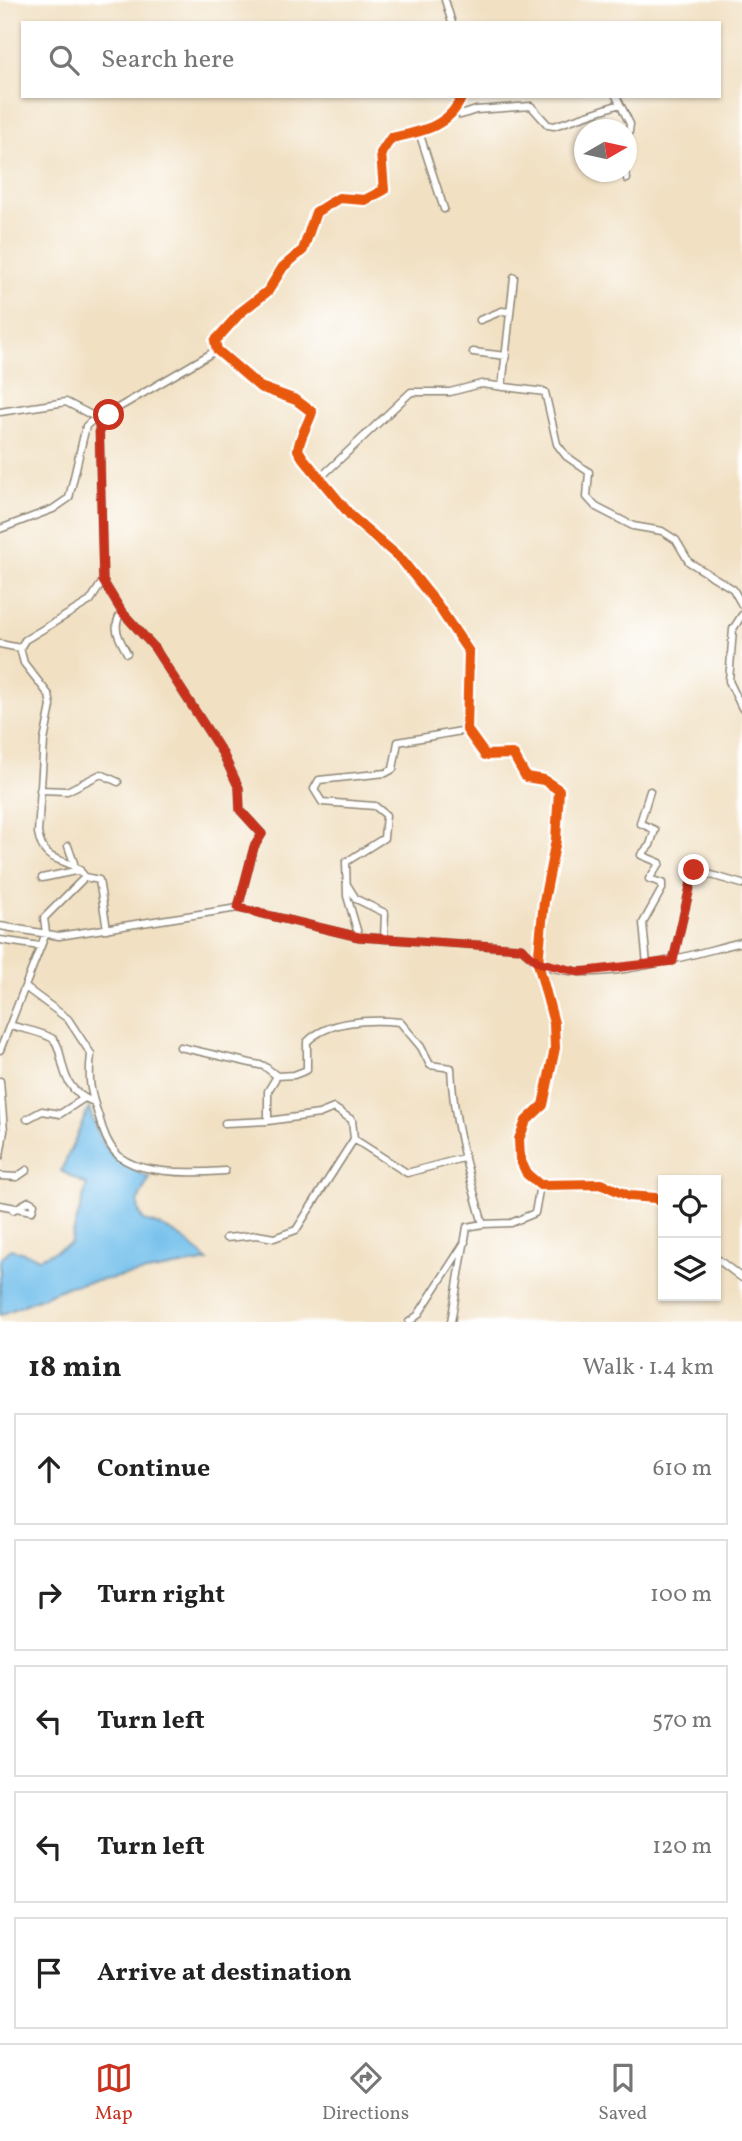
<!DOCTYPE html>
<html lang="en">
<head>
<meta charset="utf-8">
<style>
	:root { --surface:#fff; --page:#f6f6f6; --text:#222; --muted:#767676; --line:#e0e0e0; --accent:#c8321e }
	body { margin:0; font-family:Vollkorn,serif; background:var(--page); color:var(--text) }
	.controls { position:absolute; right:21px; bottom:21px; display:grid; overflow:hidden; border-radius:0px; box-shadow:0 2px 5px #0004 }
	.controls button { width:63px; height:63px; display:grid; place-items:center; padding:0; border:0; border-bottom:2px solid var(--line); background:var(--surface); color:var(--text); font:35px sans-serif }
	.compass { position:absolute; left:574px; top:119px; width:63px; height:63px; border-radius:50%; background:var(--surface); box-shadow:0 2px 5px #0004; rotate:81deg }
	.stop { position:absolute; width:21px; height:21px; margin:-16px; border:5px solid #c8321e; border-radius:50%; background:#fff }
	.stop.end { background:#c8321e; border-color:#fff; box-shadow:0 2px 7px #0008 }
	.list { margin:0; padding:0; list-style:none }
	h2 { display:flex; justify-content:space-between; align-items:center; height:91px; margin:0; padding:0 28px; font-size:30px }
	h2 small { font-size:23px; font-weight:400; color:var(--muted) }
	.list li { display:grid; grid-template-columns:46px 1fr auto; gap:21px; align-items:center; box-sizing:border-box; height:112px; margin:0 14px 14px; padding:0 14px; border:2px solid var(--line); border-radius:0px }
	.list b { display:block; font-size:26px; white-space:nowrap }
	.list em { font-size:23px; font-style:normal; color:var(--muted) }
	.icon { flex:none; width:38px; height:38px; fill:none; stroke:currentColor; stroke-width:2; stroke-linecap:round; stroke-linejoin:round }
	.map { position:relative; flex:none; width:742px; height:1322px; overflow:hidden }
	.search { position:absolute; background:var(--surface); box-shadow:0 2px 5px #0004; left:21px; right:21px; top:21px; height:77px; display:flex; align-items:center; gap:18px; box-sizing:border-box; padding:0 24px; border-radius:0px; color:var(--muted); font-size:26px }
	.sheet { height:721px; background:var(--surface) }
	nav { display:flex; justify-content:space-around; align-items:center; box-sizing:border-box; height:98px; border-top:2px solid var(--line); background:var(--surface); font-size:19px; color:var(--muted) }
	nav a { display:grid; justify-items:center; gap:4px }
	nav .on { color:var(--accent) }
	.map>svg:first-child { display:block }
</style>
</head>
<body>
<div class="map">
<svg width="742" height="1322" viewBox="0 0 742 1322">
	<rect width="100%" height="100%" fill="#fff"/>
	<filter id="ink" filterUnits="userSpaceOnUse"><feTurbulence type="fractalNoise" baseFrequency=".0143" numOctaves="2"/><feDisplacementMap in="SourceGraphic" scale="14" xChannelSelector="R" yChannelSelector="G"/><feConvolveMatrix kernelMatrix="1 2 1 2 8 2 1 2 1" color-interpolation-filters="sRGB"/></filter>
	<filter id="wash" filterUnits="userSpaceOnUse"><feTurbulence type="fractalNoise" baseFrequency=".00686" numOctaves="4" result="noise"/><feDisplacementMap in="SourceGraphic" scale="28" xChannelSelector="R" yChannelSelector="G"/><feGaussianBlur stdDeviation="1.57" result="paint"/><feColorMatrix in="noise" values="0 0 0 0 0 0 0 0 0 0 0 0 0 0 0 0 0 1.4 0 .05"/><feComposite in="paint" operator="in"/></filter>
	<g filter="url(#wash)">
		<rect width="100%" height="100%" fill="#f1e0c2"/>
		<path fill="#70beeb" stroke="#4e748b" stroke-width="2" d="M89,1108c14,42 21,51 61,70 -9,15 -18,27 -6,43 27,6 45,21 64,40l-139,25 -69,29v-56l11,-10 29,9 30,-14 17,-59 -26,-14z"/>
	</g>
	<g filter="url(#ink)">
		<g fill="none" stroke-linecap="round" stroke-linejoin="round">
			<g stroke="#8e8676" stroke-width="9">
				<path id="street" d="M445,0l7,23
					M462,96c-12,31 -42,36 -71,42l-10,15 3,37 -19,10 -26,-2 -23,14 -13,38 -20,17 -15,24 -27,21 -26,29 2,9 43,37 36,13 16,12c-4,13 -12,24 -14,38l5,8 48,58 50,43 36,45 32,48 -2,78 18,25 28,-1 13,23 18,3 15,10 -3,50 -12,61 -6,62 16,60 1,25 -12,57 -17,16 -7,18 1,20 7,15 13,11 62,-1 27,12 27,2 7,6
					M620,104l10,20 -4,30
					M458,107l3,8 15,-5 55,-4 17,19 6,1 66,-22 -4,-8
					M419,132l25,77
					M625,172l2,7
					M480,320l22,-9 8,1
					M473,352l33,4
					M502,387l12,-110
					M0,412l66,-10 33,17 118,-69
					M99,419l4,162 19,31 32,35 69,107 16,34 1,22 22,24 -8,13 -16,61
					M320,478l91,-86h39l31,-8 64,8 12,52 9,12 23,16 -2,25 9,10 37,19 29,5 14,9 13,22 44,27 9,16
					M0,529l53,-20 16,-11 17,-72 9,-8
					M122,612c-11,15 -3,26 5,41
					M742,615l-9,14 -4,52 13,27
					M0,644l20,4
					M40,790l27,1 34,-17 17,8
					M68,846l6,17
					M85,877l14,3 8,49
					M42,878l38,-8
					M348,886l8,13 29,14 -1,26
					M0,926l59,10 179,-28 121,29 162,11c5,4 11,11 17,14 51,27 152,-8 204,-20
					M359,937l-12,-41 -1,-34 38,-24 2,-23 -11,-9 -53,-4 -8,-13 5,-9 67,-7 7,-4 5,-27 69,-12
					M0,940l40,6
					M673,961l21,-91 48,14
					M647,965l-4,-42 19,-34v-6l-13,-4 11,-16 -19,-8 9,-10 5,-15 -15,-7 10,-32
					M25,987l43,32 23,35c-3,27 -1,37 8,63 3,11 8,26 16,35 19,24 82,21 110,19
					M10,1025c12,4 33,7 43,14 13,11 2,50 41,63
					M180,1047l84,19 13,10 17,-1 13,-5v-28c21,-22 64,-23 93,-20l21,25 9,18 21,3c2,54 17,104 32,156l28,-1 24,-10 5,-28
					M0,1050l46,-117 -2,-15 41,-41c-18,-25 -40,-7 -47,-44l6,-92 7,-35 -2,-11 -25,-32 -4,-15 5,-8 65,-39 13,-20
					M0,1081l4,50 -4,25
					M27,1119l15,-8 18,3 23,-15
					M268,1121l51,-7 15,-6 18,12 2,19 53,34 56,-15
					M225,1123l43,-2v-30l9,-15
					M0,1176l17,1 10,-7
					M0,1205l32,6 2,-7 -5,-3 -16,9
					M226,1238l31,-3 17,3 22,-8 58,-91
					M716,1258l26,20
					M409,1322l9,-7 47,-73
					M451,1322l16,-95 16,-3"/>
			</g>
			<use href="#street" stroke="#fff" stroke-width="6"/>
			<g stroke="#fff" stroke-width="15">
				<path id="cycleway" d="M462,96c-12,31 -42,36 -71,42l-10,15 3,37 -19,10 -26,-2 -23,14 -13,38 -20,17 -15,24 -27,21 -26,29 2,9 43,37 36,13 16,12c-4,13 -12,24 -14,38l5,8 48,58 50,43 36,45 32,48 -2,78 18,25 28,-1 13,23 18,3 15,10 -3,50 -12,61 -6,62 16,60 1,25 -12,57 -17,16 -7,18 1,20 7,15 13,11 62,-1 27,12 27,2 7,6"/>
			</g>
			<use href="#cycleway" stroke="#e8590c" stroke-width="10"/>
		</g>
	</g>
	<g fill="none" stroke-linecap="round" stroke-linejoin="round" filter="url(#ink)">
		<path stroke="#c8321e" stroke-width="9" d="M109,415l-10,4 4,162 19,31 32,35 69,107 16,34 1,22 22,24 -8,13 -16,61 121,29 162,11 17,14 41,10 94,-11 21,-91"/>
	</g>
</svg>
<div class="controls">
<button><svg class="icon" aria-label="locate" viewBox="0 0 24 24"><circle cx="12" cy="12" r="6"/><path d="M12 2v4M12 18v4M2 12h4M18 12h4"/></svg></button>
<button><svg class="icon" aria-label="layers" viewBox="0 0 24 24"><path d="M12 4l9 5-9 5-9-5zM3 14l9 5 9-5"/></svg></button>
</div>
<svg class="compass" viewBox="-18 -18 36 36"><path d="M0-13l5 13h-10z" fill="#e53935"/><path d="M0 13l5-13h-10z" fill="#767676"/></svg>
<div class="stop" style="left:109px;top:415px"></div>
<div class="stop end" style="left:694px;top:870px"></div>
<div class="search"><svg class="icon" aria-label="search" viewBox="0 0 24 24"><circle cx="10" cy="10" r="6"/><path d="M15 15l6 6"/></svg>Search here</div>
</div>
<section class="sheet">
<h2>18 min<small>Walk · 1.4 km</small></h2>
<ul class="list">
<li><svg class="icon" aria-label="ahead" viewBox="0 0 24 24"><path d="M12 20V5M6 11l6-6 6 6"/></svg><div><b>Continue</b></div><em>610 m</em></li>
<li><svg class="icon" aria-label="right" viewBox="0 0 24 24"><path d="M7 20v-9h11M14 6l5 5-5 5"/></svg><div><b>Turn right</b></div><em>100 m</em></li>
<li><svg class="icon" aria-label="left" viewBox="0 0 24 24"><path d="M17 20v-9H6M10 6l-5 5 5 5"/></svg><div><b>Turn left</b></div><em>570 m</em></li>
<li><svg class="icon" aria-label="left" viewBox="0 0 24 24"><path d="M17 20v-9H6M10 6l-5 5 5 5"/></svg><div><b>Turn left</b></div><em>120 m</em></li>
<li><svg class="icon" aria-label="arrive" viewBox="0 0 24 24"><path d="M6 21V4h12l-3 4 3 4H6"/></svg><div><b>Arrive at destination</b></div></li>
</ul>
</section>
<nav>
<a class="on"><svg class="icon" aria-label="map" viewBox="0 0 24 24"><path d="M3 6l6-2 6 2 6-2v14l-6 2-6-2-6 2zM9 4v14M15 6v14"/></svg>Map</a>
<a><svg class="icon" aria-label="directions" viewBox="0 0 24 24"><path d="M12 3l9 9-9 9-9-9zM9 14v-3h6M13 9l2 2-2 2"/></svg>Directions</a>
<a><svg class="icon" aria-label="saved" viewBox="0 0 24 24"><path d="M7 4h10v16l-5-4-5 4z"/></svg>Saved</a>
</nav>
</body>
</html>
